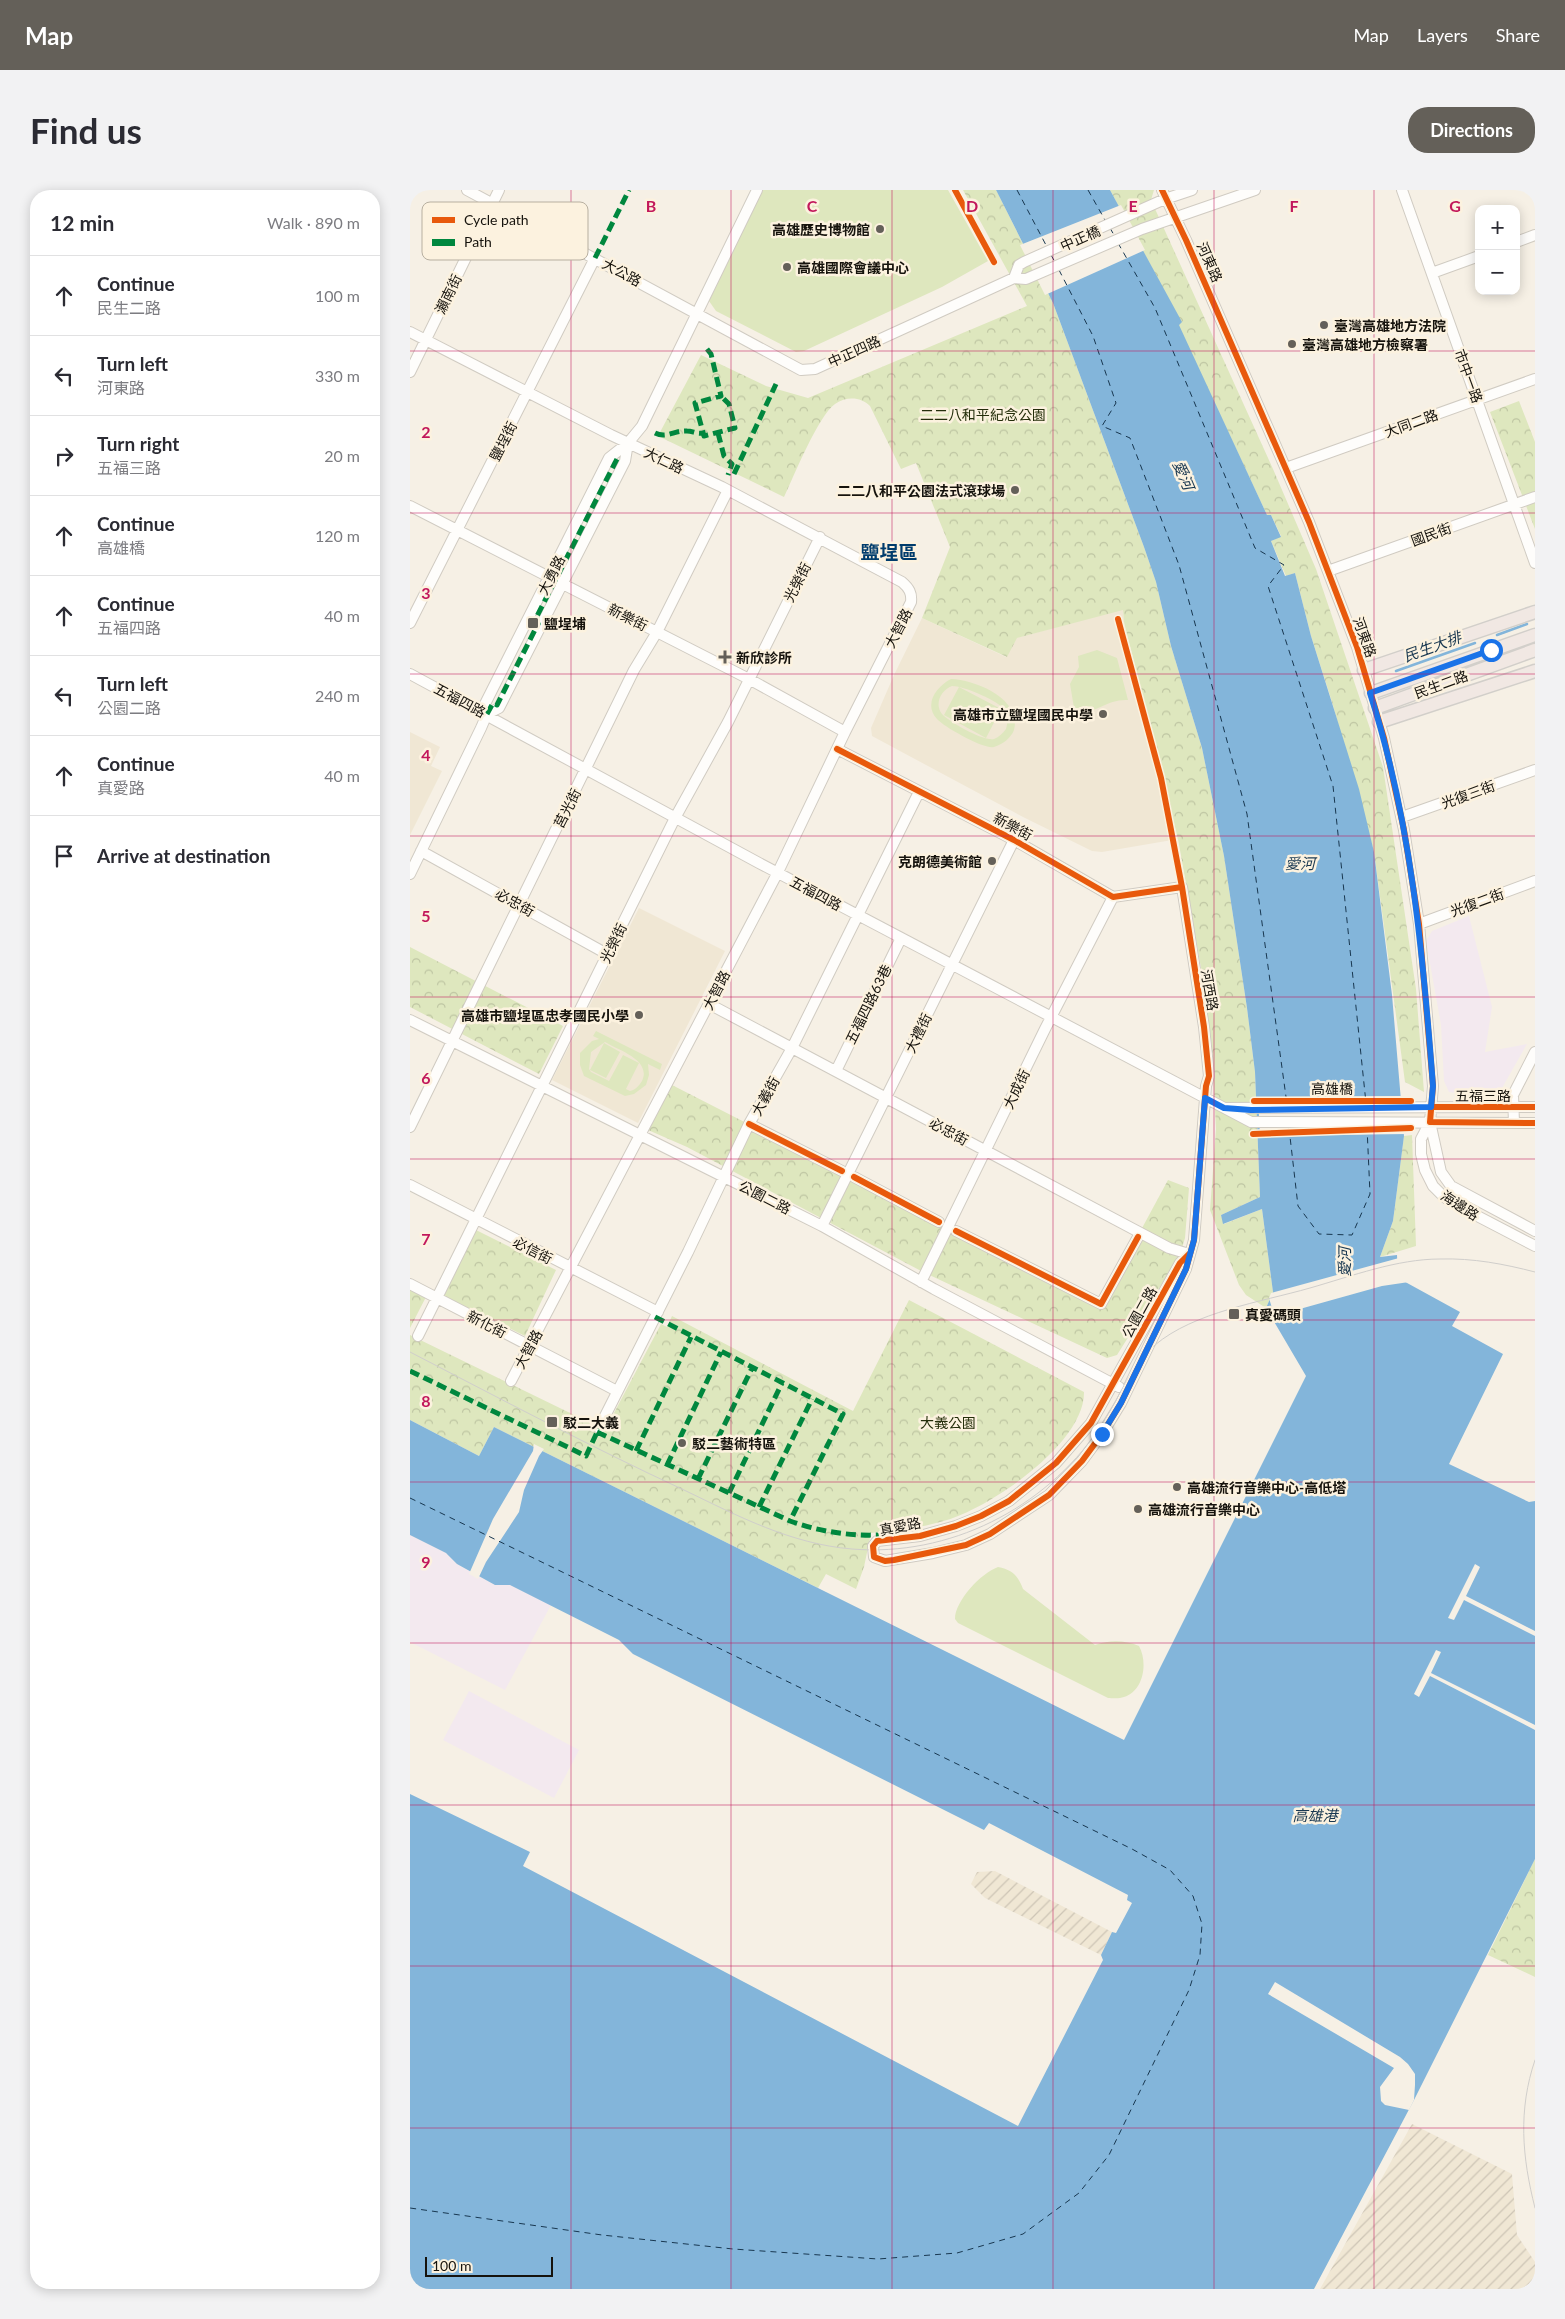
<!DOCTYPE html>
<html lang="en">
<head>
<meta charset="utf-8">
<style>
	:root { --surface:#fff; --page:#f2f2f3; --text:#2b2b33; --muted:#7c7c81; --line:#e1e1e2; --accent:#646059 }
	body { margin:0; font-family:Lato,"Noto Sans TC",sans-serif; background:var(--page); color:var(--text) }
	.controls { position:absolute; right:15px; top:15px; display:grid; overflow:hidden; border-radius:10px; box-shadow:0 2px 12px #0003 }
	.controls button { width:45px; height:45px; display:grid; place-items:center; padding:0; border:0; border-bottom:1px solid var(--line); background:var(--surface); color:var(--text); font:25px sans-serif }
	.scale { position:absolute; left:15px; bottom:12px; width:128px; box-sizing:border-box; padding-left:5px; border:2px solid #16130d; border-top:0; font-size:14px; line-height:18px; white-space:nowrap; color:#16130d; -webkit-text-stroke:4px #fcf2df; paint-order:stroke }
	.stop { position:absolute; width:15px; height:15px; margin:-11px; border:4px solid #1a73e8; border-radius:50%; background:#fff }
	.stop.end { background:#1a73e8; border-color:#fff; box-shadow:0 1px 5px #0008 }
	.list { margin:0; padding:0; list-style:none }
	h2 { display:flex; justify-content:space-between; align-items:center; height:65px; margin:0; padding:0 20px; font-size:21px }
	h2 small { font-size:16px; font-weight:400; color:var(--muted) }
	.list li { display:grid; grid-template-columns:32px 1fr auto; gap:15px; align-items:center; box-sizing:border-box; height:80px; padding:0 20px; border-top:1px solid var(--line) }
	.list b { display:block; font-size:19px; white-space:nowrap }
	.list p { margin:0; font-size:16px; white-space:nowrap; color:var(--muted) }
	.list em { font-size:16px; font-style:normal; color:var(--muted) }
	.icon { flex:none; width:28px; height:28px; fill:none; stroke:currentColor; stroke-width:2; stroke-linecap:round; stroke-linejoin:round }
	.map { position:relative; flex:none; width:1125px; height:2099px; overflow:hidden; border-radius:20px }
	header { display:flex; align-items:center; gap:30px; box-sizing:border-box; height:70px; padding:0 25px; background:var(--accent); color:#fff }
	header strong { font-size:24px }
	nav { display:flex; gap:28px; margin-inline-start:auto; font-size:18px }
	.intro { display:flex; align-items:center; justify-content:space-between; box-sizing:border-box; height:120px; padding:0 30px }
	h1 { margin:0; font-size:35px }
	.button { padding:12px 22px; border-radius:20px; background:var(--accent); color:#fff; font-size:18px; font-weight:700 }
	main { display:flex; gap:30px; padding:0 30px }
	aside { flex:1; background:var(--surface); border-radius:20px; box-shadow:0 2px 12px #0003 }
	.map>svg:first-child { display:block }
</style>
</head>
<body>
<header>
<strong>Map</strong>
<nav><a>Map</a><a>Layers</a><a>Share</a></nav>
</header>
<div class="intro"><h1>Find us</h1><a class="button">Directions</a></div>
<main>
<aside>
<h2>12 min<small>Walk · 890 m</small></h2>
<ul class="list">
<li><svg class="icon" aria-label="ahead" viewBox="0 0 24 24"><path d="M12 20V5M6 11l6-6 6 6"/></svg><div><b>Continue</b><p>民生二路</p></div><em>100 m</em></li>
<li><svg class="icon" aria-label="left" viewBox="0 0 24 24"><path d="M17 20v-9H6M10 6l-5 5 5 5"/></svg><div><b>Turn left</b><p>河東路</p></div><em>330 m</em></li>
<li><svg class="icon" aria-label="right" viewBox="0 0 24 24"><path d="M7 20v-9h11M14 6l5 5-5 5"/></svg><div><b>Turn right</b><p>五福三路</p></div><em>20 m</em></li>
<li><svg class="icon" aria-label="ahead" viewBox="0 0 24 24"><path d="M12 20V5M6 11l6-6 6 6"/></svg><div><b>Continue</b><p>高雄橋</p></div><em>120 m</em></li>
<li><svg class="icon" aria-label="ahead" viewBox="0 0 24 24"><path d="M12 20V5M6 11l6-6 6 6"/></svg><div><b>Continue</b><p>五福四路</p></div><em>40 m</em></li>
<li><svg class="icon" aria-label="left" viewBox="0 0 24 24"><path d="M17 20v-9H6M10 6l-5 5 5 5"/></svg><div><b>Turn left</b><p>公園二路</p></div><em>240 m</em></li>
<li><svg class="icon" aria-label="ahead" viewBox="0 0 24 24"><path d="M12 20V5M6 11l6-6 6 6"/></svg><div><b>Continue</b><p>真愛路</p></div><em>40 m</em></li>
<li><svg class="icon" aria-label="arrive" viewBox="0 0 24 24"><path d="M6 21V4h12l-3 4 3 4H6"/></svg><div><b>Arrive at destination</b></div></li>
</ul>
</aside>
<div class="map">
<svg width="1125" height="2099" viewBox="0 0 1125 2099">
	<defs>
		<pattern id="industrial-furrows" width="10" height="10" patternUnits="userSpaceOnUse" patternTransform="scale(1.25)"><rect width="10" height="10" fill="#f0e7d4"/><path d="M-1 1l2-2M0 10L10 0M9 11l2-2" fill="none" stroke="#cdc5b5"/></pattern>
		<pattern id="park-crowns" width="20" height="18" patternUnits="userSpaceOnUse" patternTransform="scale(1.25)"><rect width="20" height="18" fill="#dee7be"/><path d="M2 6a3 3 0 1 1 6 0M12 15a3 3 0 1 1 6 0" fill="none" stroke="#bec5a2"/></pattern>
	</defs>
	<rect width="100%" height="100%" fill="#f6f0e5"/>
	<path fill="#f3e9ef" d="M1059,726l23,91 -7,45 42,-8 -25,44 -5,6h-35l-13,-2 -5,-11 -3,-56 -15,-84 6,-10z
		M0,1345l36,18 11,11 38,21h15l41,20 -46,85 -95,-48z
		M59,1501l110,59 -25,48 -111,-58z"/>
	<path fill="url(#industrial-furrows)" d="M585,1681l117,61 -11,23 -116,-57 -14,-14 6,-12z
		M1002,1934l100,50 5,61 18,27v27h-215z"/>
	<path fill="#f0e7d4" d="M713,419l1,13 54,217 -76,13 -10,-1 -69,-34 -151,-81 -1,-8 23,-53 28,-57 84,39 10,-19z
		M0,542l30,15 -9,19 11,5 -32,64z
		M229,718l86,43 -87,172 -86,-43z"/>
	<path fill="#dee7be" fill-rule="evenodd" d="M353,0h185l40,71 -46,26 -138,64 -8,1 -80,-41 -7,-10z
		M687,460l20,8 11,42c-21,-1 -31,13 -53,14l-5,-30 9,-17 -1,-11z
		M541,489c25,1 71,20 63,51 -3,8 -11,14 -20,17 -9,3 -50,-20 -57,-28 -14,-15 0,-33 14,-40zM542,496c12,0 41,13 50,21 7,6 6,15 4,22 -3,4 -7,8 -12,10 -9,3 -45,-17 -52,-25 -8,-10 -1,-24 10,-28z
		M549,497l42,22 -15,29 -42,-23z
		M186,841l66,33 -2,6 -12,-6 1,11 -3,10 -12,9 -9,2 -41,-20 -4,-11v-12l12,-12 7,-2 -6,-3zM195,852c13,8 47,18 37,39 -3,5 -7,9 -12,10l-4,-2 13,-26 -16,-8 -14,26 -18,-9 -2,-3 2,-17z
		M194,853l16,9 -14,26 -16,-8z
		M588,1377c15,3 20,9 25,22l72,56c15,-5 29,-5 44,1 9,16 5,45 -15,51 -5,2 -12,1 -16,1l-150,-75 -3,-4c0,-18 26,-46 43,-52z"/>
	<path fill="url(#park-crowns)" d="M553,0h33l57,113 91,244 12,35 15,64 31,102 22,108 23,152 8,64 5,125 -39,18 3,9 38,-15 11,83 -7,16 -20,-13 -7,-10 -29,-75 6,-81 -3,-58 -10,-92 -25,-140 -54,-217 -1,-12 -106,28 -10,19 -85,-39 28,-71 -34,-84 -15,6 -31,-63c-9,-9 -23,-10 -35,-2 -17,12 -41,72 -51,93l-126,-61 43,-81 65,31 42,12 219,-92z
		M700,0h44l-3,10 122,269 43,100 67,198 33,222 8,103 -19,-10 -31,-230 -42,-150 -21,-66 -16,-63 -9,3 -15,-35 10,-5 -10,-21h-4l-89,-190 3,-3z
		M1109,211l16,41v87l-45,-117z
		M0,757l153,79 -24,48 -129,-67z
		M262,895l429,219 67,-124 21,8 -4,50 -5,17 -63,100 -10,3 -184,-86 -236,-125 -39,-17z
		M1002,945l4,111 -36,11 13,-36 11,-85z
		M66,1040l80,40 -31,66 -83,-41z
		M0,1099l16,8 -16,31z
		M499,1110l175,92c1,51 -93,115 -137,128 -25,8 -50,10 -76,13l-7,34 -8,22 -30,-15 -8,14 -324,-161 -15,29 -69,-36v-85l195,95 56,-106 6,3 5,-11 181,95z
		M1125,1669v118l-47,-22z"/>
	<path fill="#83b5da" d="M586,0h114l72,132 -3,3 88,190h4l10,22 -10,4 14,35 10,-3 16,63 48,153 15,63 18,143 12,141 -11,85 -13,36 17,-2 1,23 62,34 -8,14 51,28 -54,110 80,38 6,-1v358l-121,241 -100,189h-904v-495l120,58 -7,14 495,260 85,-166 -2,-5 11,-23 4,1 16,-30 -5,-3 1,-5 -139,-72 -5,7 -351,-176 -14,-14 -109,-55h-15l-38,-21 -11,-11 -36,-18v-115l69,36 15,-29 630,313 182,-364 -40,-68 7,-16 -11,-83 -39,15 -2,-9 39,-18 -5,-125 -8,-64 -23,-152 -22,-108 -31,-102 -15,-64 -12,-35 -91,-244z"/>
	<path fill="#f6f0e5" d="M711,15l24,45 -100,45 -25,-50z
		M994,906l3,38 -147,2 -2,-39z
		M989,1068l1,18 9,6 -27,4 -93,26 -13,10 -7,-24 2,-5z
		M124,1254l10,5 -5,7 -15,34 -5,22 -33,50 -8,17 -9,-5 24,-55 40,-68z
		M1065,1374l5,3 -14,29 69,35v5l-71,-36 -10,20 -6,-2z
		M1026,1460l5,2 -10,21 104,52v5l-105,-54 -11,21 -5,-3z
		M865,1792l125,75 8,7 7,10v11l-1,15 -5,10 -24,-5 -4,-4 -1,-14 14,-19 -126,-74z"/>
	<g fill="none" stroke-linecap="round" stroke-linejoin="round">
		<path stroke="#83b5da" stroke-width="2.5" d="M1087,445l30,-11
			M986,481l79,-28"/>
		<path stroke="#183750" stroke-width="1" stroke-dasharray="6 5" stroke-linecap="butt" d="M607,0l30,57
			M678,0l17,30
			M700,38l4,7
			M708,53l37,65 100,240 29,17 -16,21 65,200 33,317
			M641,65l4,7
			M649,80l34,66 23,67 -14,23 28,12 49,127 68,249 40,290
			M879,938l9,78 21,28 33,1 18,-41 -3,-67
			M0,1308l722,351 38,21 23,26 9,28 -2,31 -11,35 -80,165 -30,38 -56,41 -66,19 -79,6 -145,-10 -131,-14 -192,-27"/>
		<g stroke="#d0cbc2" stroke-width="12">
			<path id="minor" d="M57,0l334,180 14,-1 199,-91 12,1 116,-50 113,-39
				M752,0l24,50 123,282 48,125 27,91 20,92 15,94 14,162 -3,36 11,50 10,14 84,45
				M992,0l133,373
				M1106,52l19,-7
				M1022,83l47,-17
				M604,88l5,-13 5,-3 141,-63 27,-9
				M0,142l201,103 111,52 180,95c7,6 10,11 9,20l-66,130 -67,140 -267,509
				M0,182l89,-182
				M876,278l249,-89
				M0,316l339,173 96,53
				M918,381l207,-74
				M0,433l185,-365
				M0,484l349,189 492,259 284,1
				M77,524l12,-6 126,-247 3,-18
				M427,559l177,91 99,57 69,-10 22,140 5,49 -3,10 -12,154 -8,29 -65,134 -19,31 -20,27 -33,34 -59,39 -24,11 -33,8 -48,8 -11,-4 -1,-11 4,-5 43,-5 36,-10 25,-10 28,-15 47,-38 35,-40 89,-160 9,-9
				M992,627l133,-47
				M11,661l186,103
				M0,684l71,-146 6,-14 -2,-10 124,-246 19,-15 14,-17 115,-236
				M1009,734l116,-43
				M299,814l460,244 20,6
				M0,830l412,206 112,63 185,98
				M426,881l65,-133
				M816,918l309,-1
				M1020,932l-9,17v15l4,16 8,16 11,11 16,10 75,39
				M1104,933l-1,-28 22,-43
				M339,934l93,47
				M0,937l224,-457 23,-38 71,-142
				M444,987l85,45
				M0,995l248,127
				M412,1036l192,-386
				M546,1041l145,73 37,-67
				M511,1092l124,-253 68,-132
				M0,1094l207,107
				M8,1146l257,-518 53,-96 92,-185
				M189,1238l89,-176 61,-128 43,-76 127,-256"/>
		</g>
		<g stroke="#d2cfca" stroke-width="15">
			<path id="major" d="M954,480l171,-58
				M961,503l164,-58
				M965,518l160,-58
				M969,532l156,-51"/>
		</g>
		<use href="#minor" stroke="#fefdfb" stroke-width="10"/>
		<use href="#major" stroke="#f1e8e3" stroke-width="12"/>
		<path stroke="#d0cecb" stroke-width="1" d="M0,1162c91,47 181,95 274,138 54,26 107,54 168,59 97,8 192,-40 247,-120 19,-27 30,-63 56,-84 39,-33 106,-43 155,-57 42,-12 87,-29 130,-29 33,-1 64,5 95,13
			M1125,1870c-17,50 -13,97 0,148"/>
		<path stroke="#00873e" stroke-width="5" stroke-dasharray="10 5" stroke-linecap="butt" d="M185,68l34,-68
			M297,159l4,5 10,42 -26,7 9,33 31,-8 -6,-24 -8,-8
			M245,243c12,6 19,-3 32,-2 6,0 9,3 16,2
			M308,243l6,23 8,8 -4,11
			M324,284l42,-90
			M77,524l6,-11 4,2 41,-81 -4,-2 84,-165
			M245,1127l188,97 -53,107
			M0,1181l176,85 13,-28
			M187,1242l193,89c28,10 57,15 87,14l5,4
			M226,1261l55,-114
			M257,1275l54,-113
			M288,1289l54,-111
			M319,1303l53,-110
			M349,1317l53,-108"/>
		<g stroke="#fcf2df" stroke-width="9">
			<path id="cycleway" d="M545,0l39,72
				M752,0l24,50 123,282 48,125 27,91 20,92 15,94 14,162 -3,36 105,1
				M708,429l43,159 21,109 22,140 5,49 -3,10 -12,154 -8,29 -65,134 -19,31 -20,27 -33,34 -59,39 -24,11 -72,15 -9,1 -11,-4 -1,-11 4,-5 43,-5 36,-10 25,-10 28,-15 47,-38 35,-40 89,-160 9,-9
				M427,559l177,91 99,57 69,-10
				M844,911h157
				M1021,917h104
				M339,934l93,47
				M843,944l158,-6
				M444,987l85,45
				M546,1041l145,73 37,-67"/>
		</g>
		<use href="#cycleway" stroke="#e8590c" stroke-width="6"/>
	</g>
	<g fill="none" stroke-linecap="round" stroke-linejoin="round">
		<path stroke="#1a73e8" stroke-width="6" d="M692,1244l19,-31 65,-134 8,-29 11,-142 19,10 27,2 180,-3 2,-21c-10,-133 -22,-266 -63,-393l121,-43"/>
	</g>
	<path fill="none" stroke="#c2185b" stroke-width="1" stroke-opacity="0.55" d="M161,0v2099M321,0v2099M482,0v2099M643,0v2099M804,0v2099M964,0v2099M0,161h1125M0,323h1125M0,484h1125M0,646h1125M0,807h1125M0,969h1125M0,1130h1125M0,1292h1125M0,1453h1125M0,1615h1125M0,1776h1125M0,1938h1125"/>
	<g fill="#646059" stroke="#fcf2df" stroke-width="2">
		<circle cx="470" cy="39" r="5"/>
		<circle cx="377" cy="77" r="5"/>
		<circle cx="914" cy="135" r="5"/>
		<circle cx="882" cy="154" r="5"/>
		<circle cx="605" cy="300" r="5"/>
		<rect x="117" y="427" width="12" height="12" rx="2.5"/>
		<path d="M312.5 459.5h5v5h5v5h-5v5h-5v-5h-5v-5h5z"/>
		<circle cx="693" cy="524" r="5"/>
		<circle cx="582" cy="671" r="5"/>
		<circle cx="229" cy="825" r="5"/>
		<rect x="818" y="1118" width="12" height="12" rx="2.5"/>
		<rect x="136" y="1226" width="12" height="12" rx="2.5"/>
		<circle cx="272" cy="1253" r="5"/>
		<circle cx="767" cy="1297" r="5"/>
		<circle cx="728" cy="1319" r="5"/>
	</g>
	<g text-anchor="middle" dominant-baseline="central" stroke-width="5" stroke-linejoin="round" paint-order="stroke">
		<g font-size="14" font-weight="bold" fill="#16130d" stroke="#fcf2df" text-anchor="start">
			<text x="460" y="39" text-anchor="end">高雄歷史博物館</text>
			<text x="387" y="77">高雄國際會議中心</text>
			<text x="924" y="135">臺灣高雄地方法院</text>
			<text x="892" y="154">臺灣高雄地方檢察署</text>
			<text x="595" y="300" text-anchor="end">二二八和平公園法式滾球場</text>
			<text x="134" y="433">鹽埕埔</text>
			<text x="326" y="467">新欣診所</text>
			<text x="683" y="524" text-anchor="end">高雄市立鹽埕國民中學</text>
			<text x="572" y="671" text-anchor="end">克朗德美術館</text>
			<text x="219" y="825" text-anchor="end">高雄市鹽埕區忠孝國民小學</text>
			<text x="835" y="1124">真愛碼頭</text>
			<text x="153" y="1232">駁二大義</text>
			<text x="282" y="1253">駁二藝術特區</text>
			<text x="777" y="1297">高雄流行音樂中心-高低塔</text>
			<text x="738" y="1319">高雄流行音樂中心</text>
		</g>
		<g font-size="14" fill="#16130d" stroke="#fcf2df">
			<text transform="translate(670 48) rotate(-24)">中正橋</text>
			<text transform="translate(800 72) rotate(66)">河東路</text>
			<text transform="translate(212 82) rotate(28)">大公路</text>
			<text transform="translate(38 104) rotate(-64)">瀨南街</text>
			<text transform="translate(444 161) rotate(-24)">中正四路</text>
			<text transform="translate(1059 186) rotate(70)">市中一路</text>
			<text transform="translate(1001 233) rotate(-20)">大同二路</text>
			<text transform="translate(93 251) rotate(-63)">鹽埕街</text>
			<text transform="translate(254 270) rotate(25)">大仁路</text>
			<text transform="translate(1021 344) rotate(-20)">國民街</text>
			<text transform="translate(141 385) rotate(-63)">大勇路</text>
			<text transform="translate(387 392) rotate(-63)">光榮街</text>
			<text transform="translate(218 427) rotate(27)">新樂街</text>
			<text transform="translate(488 438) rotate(-63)">大智路</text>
			<text transform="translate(955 447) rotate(70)">河東路</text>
			<text transform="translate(1031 494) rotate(-20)">民生二路</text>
			<text transform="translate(50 510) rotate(28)">五福四路</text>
			<text transform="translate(1058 604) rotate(-20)">光復三街</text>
			<text transform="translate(157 618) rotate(-63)">莒光街</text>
			<text transform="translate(603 636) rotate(28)">新樂街</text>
			<text transform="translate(406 703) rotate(28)">五福四路</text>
			<text transform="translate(105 712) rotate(29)">必忠街</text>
			<text transform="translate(1067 712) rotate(-20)">光復二街</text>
			<text transform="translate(203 753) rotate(-64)">光榮街</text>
			<text transform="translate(306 800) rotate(-63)">大智路</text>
			<text transform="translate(800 800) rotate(80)">河西路</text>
			<text transform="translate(458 814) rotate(-64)">五福四路63巷</text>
			<text transform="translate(508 843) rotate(-64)">大禮街</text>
			<text x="922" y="898">高雄橋</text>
			<text transform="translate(606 899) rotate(-64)">大成街</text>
			<text x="1073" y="905">五福三路</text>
			<text transform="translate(355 906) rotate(-61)">大義街</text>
			<text transform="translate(539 941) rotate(28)">必忠街</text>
			<text transform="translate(355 1007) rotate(27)">公園二路</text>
			<text transform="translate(1050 1015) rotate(33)">海邊路</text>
			<text transform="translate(123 1060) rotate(27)">必信街</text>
			<text transform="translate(729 1122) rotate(-61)">公園二路</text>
			<text transform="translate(77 1134) rotate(27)">新化街</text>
			<text transform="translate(118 1159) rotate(-62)">大智路</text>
			<text transform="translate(490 1336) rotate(-11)">真愛路</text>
		</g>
		<g font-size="14" fill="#242e0a" stroke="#fcf2df">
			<text x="573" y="224">二二八和平紀念公園</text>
			<text x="538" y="1232">大義公園</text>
		</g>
		<g font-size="15" font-style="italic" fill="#183750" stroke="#fcf2df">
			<text transform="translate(774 285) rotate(67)">愛河</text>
			<text transform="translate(1022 456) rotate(-20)">民生大排</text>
			<text x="890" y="673">愛河</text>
			<text transform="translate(934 1072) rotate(-90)">愛河</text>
			<text x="905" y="1625">高雄港</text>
		</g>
		<g font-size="19" font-weight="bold" fill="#003c6c" stroke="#fcf2df">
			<text x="479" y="361">鹽埕區</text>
		</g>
	</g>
	<rect x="12" y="12" width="166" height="58" rx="8" fill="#fcf2df" stroke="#b7afa0" stroke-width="1"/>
	<rect x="22" y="27" width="23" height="6" fill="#e8590c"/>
	<rect x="22" y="49" width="23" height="7" fill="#00873e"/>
	<g font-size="14" fill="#16130d">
		<text x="54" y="35">Cycle path</text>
		<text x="54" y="57">Path</text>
	</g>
	<g font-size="16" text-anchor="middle" font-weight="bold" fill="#c2185b" stroke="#fcf2df" stroke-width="5" stroke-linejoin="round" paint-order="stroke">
		<text x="241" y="22">B</text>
		<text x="402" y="22">C</text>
		<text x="562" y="22">D</text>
		<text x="723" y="22">E</text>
		<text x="884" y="22">F</text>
		<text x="1045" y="22">G</text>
		<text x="16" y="248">2</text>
		<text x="16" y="409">3</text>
		<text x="16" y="571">4</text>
		<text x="16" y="732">5</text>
		<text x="16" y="894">6</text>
		<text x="16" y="1055">7</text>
		<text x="16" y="1217">8</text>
		<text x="16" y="1378">9</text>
	</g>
</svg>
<div class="controls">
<button>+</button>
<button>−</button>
</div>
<div class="scale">100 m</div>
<div class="stop" style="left:1081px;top:460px"></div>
<div class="stop end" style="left:692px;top:1244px"></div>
</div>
</main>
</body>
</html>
